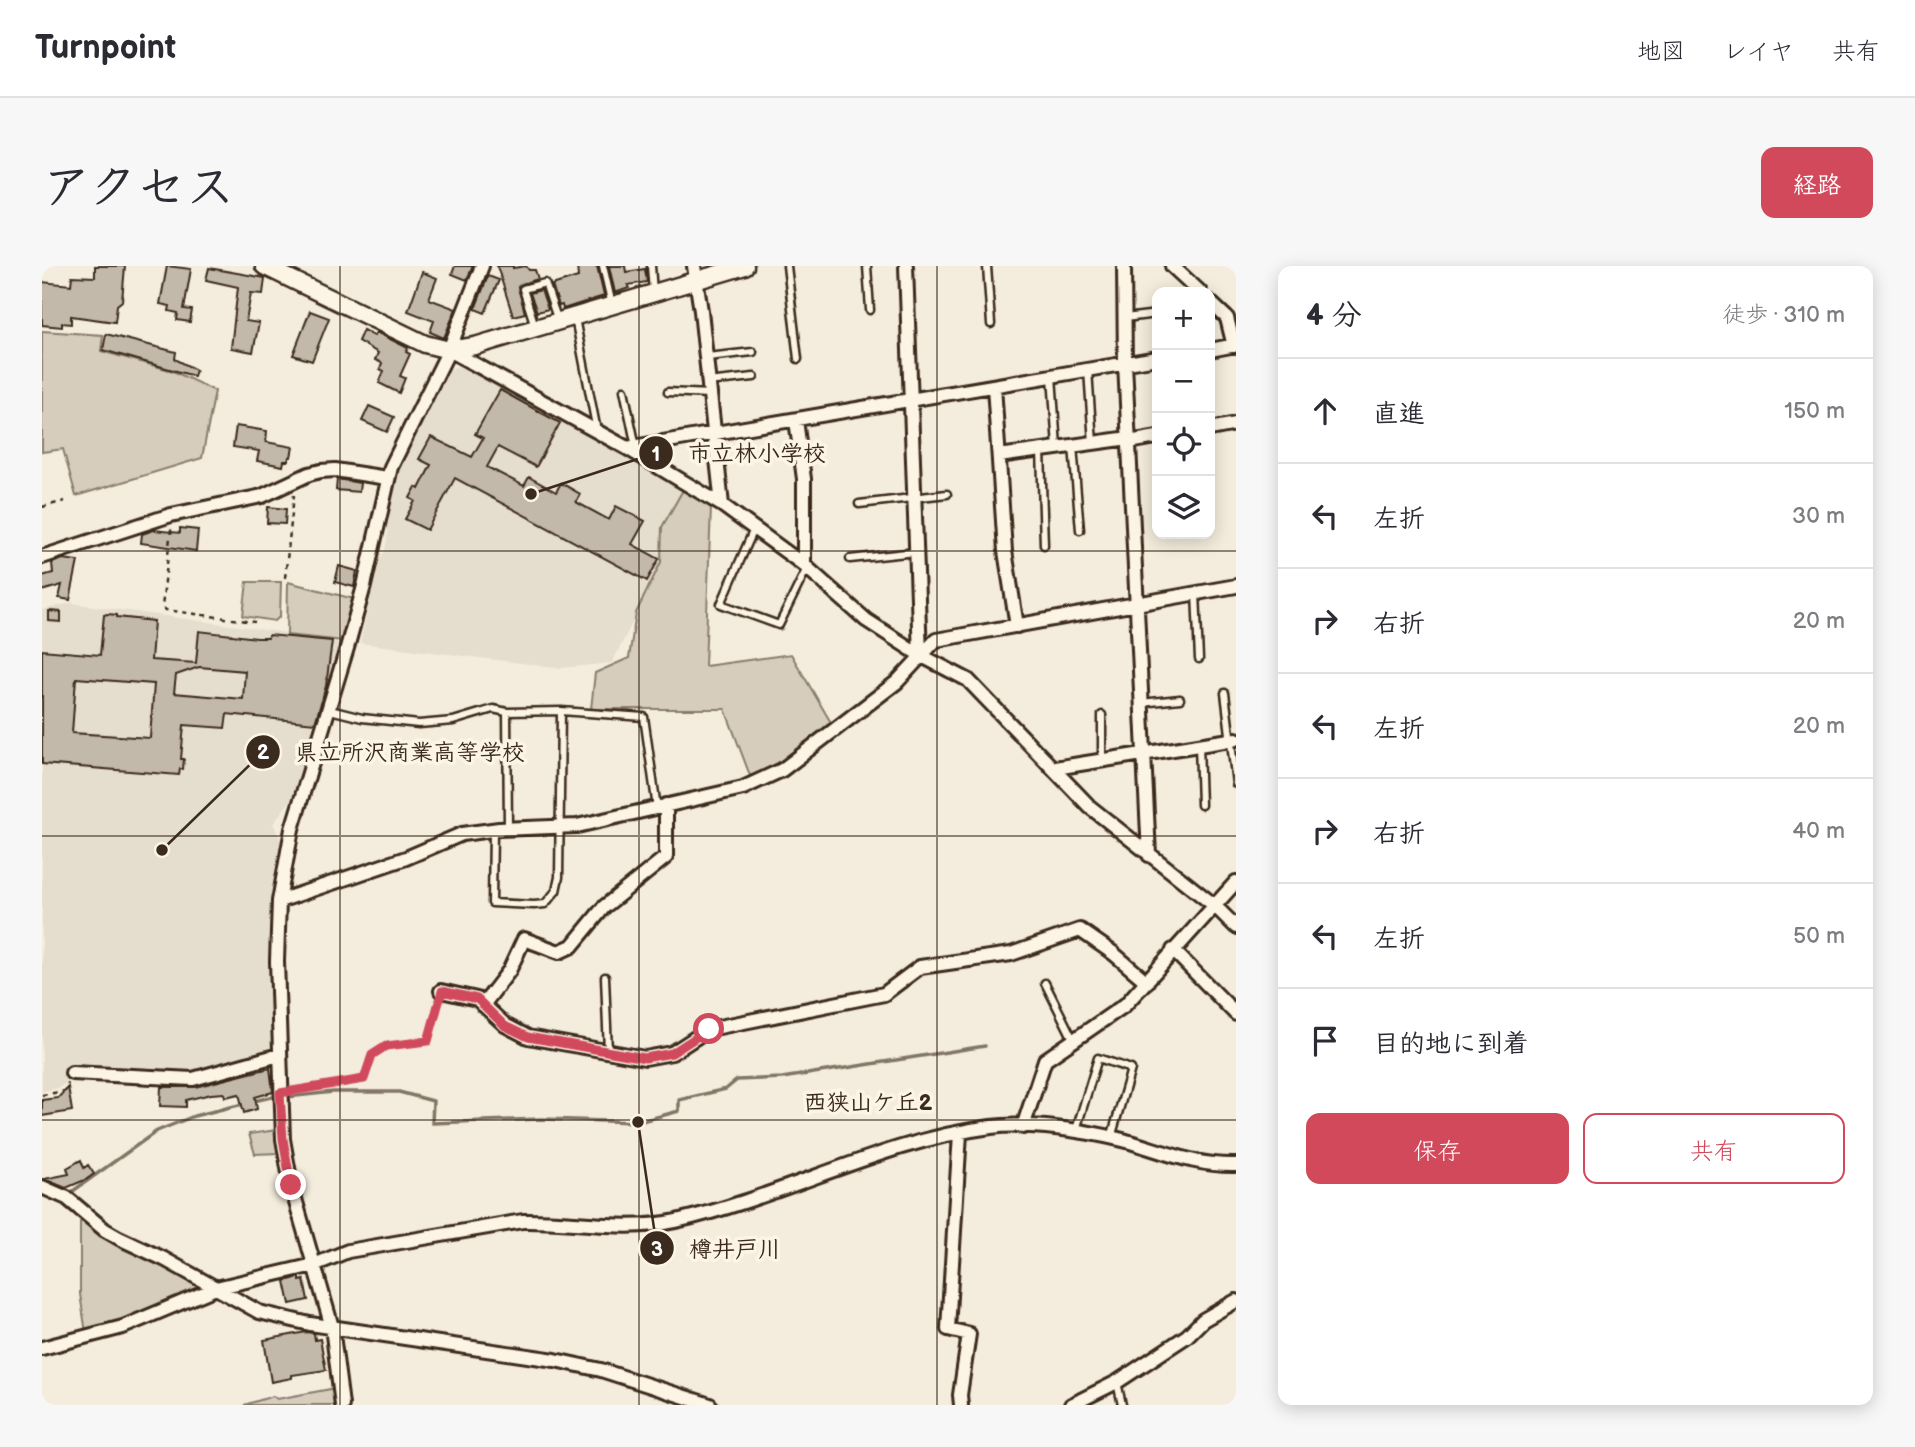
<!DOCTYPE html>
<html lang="ja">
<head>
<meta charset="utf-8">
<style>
	:root { --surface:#fff; --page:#f7f7f7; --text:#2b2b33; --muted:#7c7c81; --line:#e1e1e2; --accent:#d1495b }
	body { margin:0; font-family:"Balsamiq Sans","Klee One",sans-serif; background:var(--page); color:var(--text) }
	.controls { position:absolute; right:21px; top:21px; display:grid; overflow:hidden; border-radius:14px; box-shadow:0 4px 18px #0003 }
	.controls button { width:63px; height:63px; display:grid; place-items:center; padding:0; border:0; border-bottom:2px solid var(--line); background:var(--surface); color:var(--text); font:35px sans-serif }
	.stop { position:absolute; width:21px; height:21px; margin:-16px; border:5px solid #d1495b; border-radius:50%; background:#fff }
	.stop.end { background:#d1495b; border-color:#fff; box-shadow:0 2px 7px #0008 }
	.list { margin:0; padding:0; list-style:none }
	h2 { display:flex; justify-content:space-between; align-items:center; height:91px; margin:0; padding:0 28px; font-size:30px }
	h2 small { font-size:23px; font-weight:400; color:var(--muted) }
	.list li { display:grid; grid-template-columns:46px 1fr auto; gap:21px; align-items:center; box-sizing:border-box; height:105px; padding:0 28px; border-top:2px solid var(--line) }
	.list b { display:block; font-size:26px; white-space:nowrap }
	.list em { font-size:23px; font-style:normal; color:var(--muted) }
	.actions { display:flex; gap:14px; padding:21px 28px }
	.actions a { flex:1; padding:16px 0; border:2px solid var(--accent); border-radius:14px; text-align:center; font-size:24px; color:var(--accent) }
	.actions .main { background:var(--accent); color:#fff }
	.icon { flex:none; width:38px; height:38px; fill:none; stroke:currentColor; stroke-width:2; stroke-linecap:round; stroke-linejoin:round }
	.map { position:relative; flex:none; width:1194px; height:1139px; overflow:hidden; border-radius:14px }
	header { display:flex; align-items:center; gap:42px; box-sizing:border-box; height:98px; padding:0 35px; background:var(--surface); border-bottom:2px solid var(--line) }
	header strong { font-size:33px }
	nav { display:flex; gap:38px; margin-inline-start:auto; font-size:24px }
	.intro { display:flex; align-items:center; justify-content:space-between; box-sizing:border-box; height:168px; padding:0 42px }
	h1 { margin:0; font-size:49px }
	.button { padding:18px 32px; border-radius:14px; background:var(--accent); color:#fff; font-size:24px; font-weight:700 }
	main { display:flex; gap:42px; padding:0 42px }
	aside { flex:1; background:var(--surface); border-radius:14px; box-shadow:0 4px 18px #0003 }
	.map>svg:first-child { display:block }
</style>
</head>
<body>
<header>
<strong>Turnpoint</strong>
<nav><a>地図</a><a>レイヤ</a><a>共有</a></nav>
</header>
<div class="intro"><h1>アクセス</h1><a class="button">経路</a></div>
<main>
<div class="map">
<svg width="1194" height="1139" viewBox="0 0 1194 1139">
	<rect width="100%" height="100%" fill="#f4eddd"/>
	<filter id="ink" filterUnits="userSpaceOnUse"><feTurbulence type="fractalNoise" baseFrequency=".0143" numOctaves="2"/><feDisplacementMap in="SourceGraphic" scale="14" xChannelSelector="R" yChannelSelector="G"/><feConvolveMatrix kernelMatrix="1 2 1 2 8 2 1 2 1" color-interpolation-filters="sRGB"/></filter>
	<g filter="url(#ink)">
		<path fill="#e5ddce" d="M415,100l38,15 90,53 99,54 -17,37 -2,32 -53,106 -51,5 -201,-25 19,-82 6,-10 3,-19 -2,-5 13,-60 44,-95z
			M29,337l273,38 -48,159 -6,1 -17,23 10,20 -8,38 -4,52 2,114 -4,5 -82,21 -121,-6v15l-8,5 -16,3v-481z"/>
		<path fill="#d6cdbd" stroke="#887c6e" stroke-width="2" d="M0,65l61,4 -2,16 72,20 42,20 -13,67 -126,38 -13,-47 -21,3z
			M641,224l28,17 -6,159 86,-12 42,72 -81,55 -27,-72h-134l4,-36 34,-15 7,-45 25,-51 1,-35z
			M205,316h34l-1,34 -5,5 -32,-5z
			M246,316l66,17 -10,42 -57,-6z
			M235,864l2,23 -24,1 -6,-20z
			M38,956h6l114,63v4l-66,29 -48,15 -6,-39z
			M294,1122l2,17h-94l29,-9 4,3z"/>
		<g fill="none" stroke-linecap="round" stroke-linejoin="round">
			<path stroke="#817466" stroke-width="3.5" d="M245,831l46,-5h66l34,9 -1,22 109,-4 97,3 41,-11v-11l47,-11 11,-9 45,-2 203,-32
				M212,835l17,-4
				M31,925l84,-60 37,-15 49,-12
				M0,928l17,8"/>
		</g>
		<path fill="#c3b9aa" stroke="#3b2a1e" stroke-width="2" fill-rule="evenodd" d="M53,0h30l-3,35 -5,4 -2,17 -44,-6v8l-9,-1v4l-20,-2v-43l29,3 1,-9 23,1z
			M125,0l24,3 -7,40 8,1 -2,12 -13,-2 1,-7 -9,-2 1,-5 -10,-2z
			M413,0h18l-6,14 -15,-6z
			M455,0h16v2l13,-2 3,4h6l3,9 -16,5 -4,3 7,26 -12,3z
			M535,0h20l7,30 -41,13 -1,-4 -3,1 -7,-21 26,-8z
			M567,0h16l1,6 19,-3 2,13 -19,3 1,3 -14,5z
			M167,2l56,10 -2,16 -12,-1 -5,28 13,2 -6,29 -22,-4 7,-61 -32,-7z
			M380,6l15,6 -8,21 27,10 -12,29 -14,-6 4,-11 -26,-10z
			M446,10l11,4 -14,33 -10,-4z
			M499,24l7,19 -11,3 -7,-19z
			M268,45l19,7 -17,43 -19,-6z
			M321,64l11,6 2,-4 32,16 -2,4 4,2 -10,22 5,2 -6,15 -20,-10 5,-12 -4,-2 2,-6 -7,-3 3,-7 -20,-12z
			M64,68l70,18 -1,7 21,11 -2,6 -91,-26z
			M458,124l60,33 -24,44 -38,-20 -11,20 37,19 5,-9 27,15 5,-9 19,11 -4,8 33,18 7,-14 29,15 -13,23 27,15 -12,22 -192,-103 -28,52 -22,-11 10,-18 -5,-3 6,-11 3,2 12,-24 -12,-6 12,-22 41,20 11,-19 -8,-4z
			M327,140l25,11 -7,15 -25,-11z
			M194,160l31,5 -1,11 27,5 -2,10h-2l-1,4h-4l-1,5 -26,-5 2,-10 -26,-4z
			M295,213l23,4 -1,9 -23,-2z
			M226,241l18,2 -1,15 -18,-1z
			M138,262l18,2 -2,21 -55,-8 1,-9 12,-4 26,3z
			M21,293l15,2 -8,39 -11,-2 3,-13 -20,6v-15l11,-3 -1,-10z
			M297,300l18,5 -3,16 -19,-5z
			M7,345l12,1v10l-12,-1z
			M65,348l10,1v2l37,4 -3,39 45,3 3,-32 58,7h11l1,-3 63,6 -6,45 -11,37 -88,-9 -2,14 -41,-3 -3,34h3l-1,10h-3l-1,6 -137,-11v-114l58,5 4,-40zM157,401l46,4 -2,28 -69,-6 2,-18zM34,412l78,6 -4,54 -78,-5z
			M228,802l3,24 -18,5 2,12 -13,4 -5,-19 -14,3 -1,-4 -13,1 -25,6v7l-26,-1 1,-19h34z
			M26,821l4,24 -30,5v-16l16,-2z
			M39,894l3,8 4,-3 6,9 -7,5 -21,9 -22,-9 25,-5 -2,-6z
			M258,1011v4l4,-1 4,20 -18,4 -5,-23z
			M264,1066l8,1 1,7 5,-1 6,31 -34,5v3l-21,4 -7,-42z"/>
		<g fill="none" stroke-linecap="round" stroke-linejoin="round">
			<g stroke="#3b2a1e" stroke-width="11">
				<path id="service" d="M561,0l9,39
					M609,0l2,26
					M745,0l11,93
					M825,0l3,44
					M945,0l4,58
					M533,52l22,113
					M1083,52l32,-4
					M493,60l-12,-37 22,-6 13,38
					M665,91l46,-5
					M1046,104l5,73
					M1010,110l5,71
					M665,116l47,-5
					M582,124l12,57
					M626,126l41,2
					M1031,180l7,84
					M999,184l3,95
					M817,238l88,-10
					M712,263l-33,75 58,21 28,-57
					M808,293l66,-7
					M1154,327l3,66
					M1183,427l11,91
					M1099,437l39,-4
					M288,444l32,8 57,6 34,-3 40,-12 14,3 1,116
					M465,446l54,-1 83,6 13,91
					M1157,478l2,61
					M1060,494v-45
					M451,564l-1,73 42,2 11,-1 11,-13 3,-14 2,-166
					M563,711l3,75
					M1003,717l29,58
					M1034,864l22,-72 33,11 -20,69
					M1075,1116l5,23"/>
			</g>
			<g stroke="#3b2a1e" stroke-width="18">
				<path id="minor" d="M652,0l7,45 21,194
					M864,0l14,389
					M1082,0l1,97 24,492
					M1130,0l28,26
					M1168,36l17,16 7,28
					M407,84l178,98 95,57 82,60 62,55 54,35 48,25 122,127 125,99 21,21
					M1168,84l26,-5
					M952,120l11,165 12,75
					M754,154l8,59v86
					M1168,163l26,-5
					M1087,176l28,-5
					M585,182l530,-90
					M957,190l130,-18
					M0,291l129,-42 91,-19 47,-22 12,-3 14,-1 52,8
					M1013,502l181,-29
					M237,635l127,-43 56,-24 37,-5 78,-3 166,-38 39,-18 115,-88 39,-42 300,-54
					M1131,684l63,64
					M399,725l36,8 28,26 23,12 117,21 27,-5 37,-24 175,-35 36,-27 91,-13 69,-24 33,23 34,29
					M441,739l26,-34 15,-32 35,13 13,-6 32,-39 62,-50v-52
					M30,807l121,6 86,-24
					M981,861l22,-67 80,-55 111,-123
					M918,867l-12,196 21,5 -9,61 1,10
					M0,921l25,11 38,32 14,8 45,21 95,53 51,12 245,36 46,10 109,35
					M0,1082l81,-21 93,-39 98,-23 34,-14 175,-30c51,-1 102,11 153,0 107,-24 206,-80 315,-94 37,-5 96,4 132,13 40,11 71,26 113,25
					M300,1139l-10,-78 -41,-142 -8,-46 -6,-178 2,-60 13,-72 55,-181 17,-62 27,-119 58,-117 33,-84
					M1029,1139l46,-23 70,-46 16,-16 33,-19"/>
			</g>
			<g stroke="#3b2a1e" stroke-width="21">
				<path id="tertiary" d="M222,0l161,78 24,6 26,-4 270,-80"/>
			</g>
			<path stroke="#3b2a1e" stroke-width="2.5" stroke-dasharray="5 5" stroke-linecap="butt" d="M0,241l23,-6
				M129,263l-9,78 4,3 89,12
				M243,312l9,-83
				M251,824l71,-11 8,-24 14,-9 42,-5 11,-39
				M0,829l23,-4 3,-8"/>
			<use href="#service" stroke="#fcf5e5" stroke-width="6"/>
			<use href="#minor" stroke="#fcf5e5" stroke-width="12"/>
			<use href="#tertiary" stroke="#fcf5e5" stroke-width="16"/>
		</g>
	</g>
	<g fill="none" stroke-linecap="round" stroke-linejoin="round" filter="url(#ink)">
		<path stroke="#d1495b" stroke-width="9" d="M249,919l-8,-46 -3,-46 84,-14 8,-24 14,-9 42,-5 14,-50 35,8 28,27 23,11 117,21 27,-5 37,-24"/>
	</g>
	<path fill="none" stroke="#3b2a1e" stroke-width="2" stroke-opacity="0.55" d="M298,0v1139M597,0v1139M895,0v1139M0,285h1194M0,570h1194M0,854h1194"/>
	<g text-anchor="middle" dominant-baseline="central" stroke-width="7" stroke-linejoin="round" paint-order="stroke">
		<g font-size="23" font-weight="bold" fill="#3b2a1e" stroke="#fcf5e5">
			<text x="826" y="837">西狭山ケ丘2</text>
		</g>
	</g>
	<path fill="none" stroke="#3b2a1e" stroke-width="2.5" d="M489 228L614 187M120 584L221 486M596 856L615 982"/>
	<g fill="#3b2a1e" stroke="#fcf5e5" stroke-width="2.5">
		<circle cx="489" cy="228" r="7"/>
		<circle cx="120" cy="584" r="7"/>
		<circle cx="596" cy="856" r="7"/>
		<circle cx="614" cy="187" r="18"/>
		<circle cx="221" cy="486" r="18"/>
		<circle cx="615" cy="982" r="18"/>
	</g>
	<g font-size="21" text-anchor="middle" font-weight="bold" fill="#fff">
		<text x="614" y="195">1</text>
		<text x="221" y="493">2</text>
		<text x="615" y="990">3</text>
	</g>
	<g font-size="23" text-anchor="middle" font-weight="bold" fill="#3b2a1e" stroke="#fcf5e5" stroke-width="7" stroke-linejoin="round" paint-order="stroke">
		<text x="715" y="195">市立林小学校</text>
		<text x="368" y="494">県立所沢商業高等学校</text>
		<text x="693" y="991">樽井戸川</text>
	</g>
</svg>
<div class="controls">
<button>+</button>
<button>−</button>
<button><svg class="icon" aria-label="locate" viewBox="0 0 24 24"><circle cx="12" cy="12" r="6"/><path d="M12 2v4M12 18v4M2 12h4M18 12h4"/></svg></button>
<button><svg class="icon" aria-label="layers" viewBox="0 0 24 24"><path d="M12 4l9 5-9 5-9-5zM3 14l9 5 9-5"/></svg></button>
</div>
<div class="stop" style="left:667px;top:763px"></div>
<div class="stop end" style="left:249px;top:919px"></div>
</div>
<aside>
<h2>4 分<small>徒歩 · 310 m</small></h2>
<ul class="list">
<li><svg class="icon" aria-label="ahead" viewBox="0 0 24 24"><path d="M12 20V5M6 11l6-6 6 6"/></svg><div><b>直進</b></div><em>150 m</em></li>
<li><svg class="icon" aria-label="left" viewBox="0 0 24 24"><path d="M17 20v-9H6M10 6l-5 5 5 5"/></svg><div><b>左折</b></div><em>30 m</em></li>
<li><svg class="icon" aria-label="right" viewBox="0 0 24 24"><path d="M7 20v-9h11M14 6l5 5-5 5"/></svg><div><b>右折</b></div><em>20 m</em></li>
<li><svg class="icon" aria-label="left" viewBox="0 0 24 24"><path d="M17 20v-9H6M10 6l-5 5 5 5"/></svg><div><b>左折</b></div><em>20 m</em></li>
<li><svg class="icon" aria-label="right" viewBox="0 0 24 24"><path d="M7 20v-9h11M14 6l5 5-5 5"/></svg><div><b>右折</b></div><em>40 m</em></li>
<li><svg class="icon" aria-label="left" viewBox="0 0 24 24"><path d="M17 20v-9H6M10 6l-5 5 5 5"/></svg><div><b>左折</b></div><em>50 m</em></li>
<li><svg class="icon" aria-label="arrive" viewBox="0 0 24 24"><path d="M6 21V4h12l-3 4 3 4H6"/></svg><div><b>目的地に到着</b></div></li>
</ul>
<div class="actions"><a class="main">保存</a><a>共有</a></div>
</aside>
</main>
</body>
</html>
